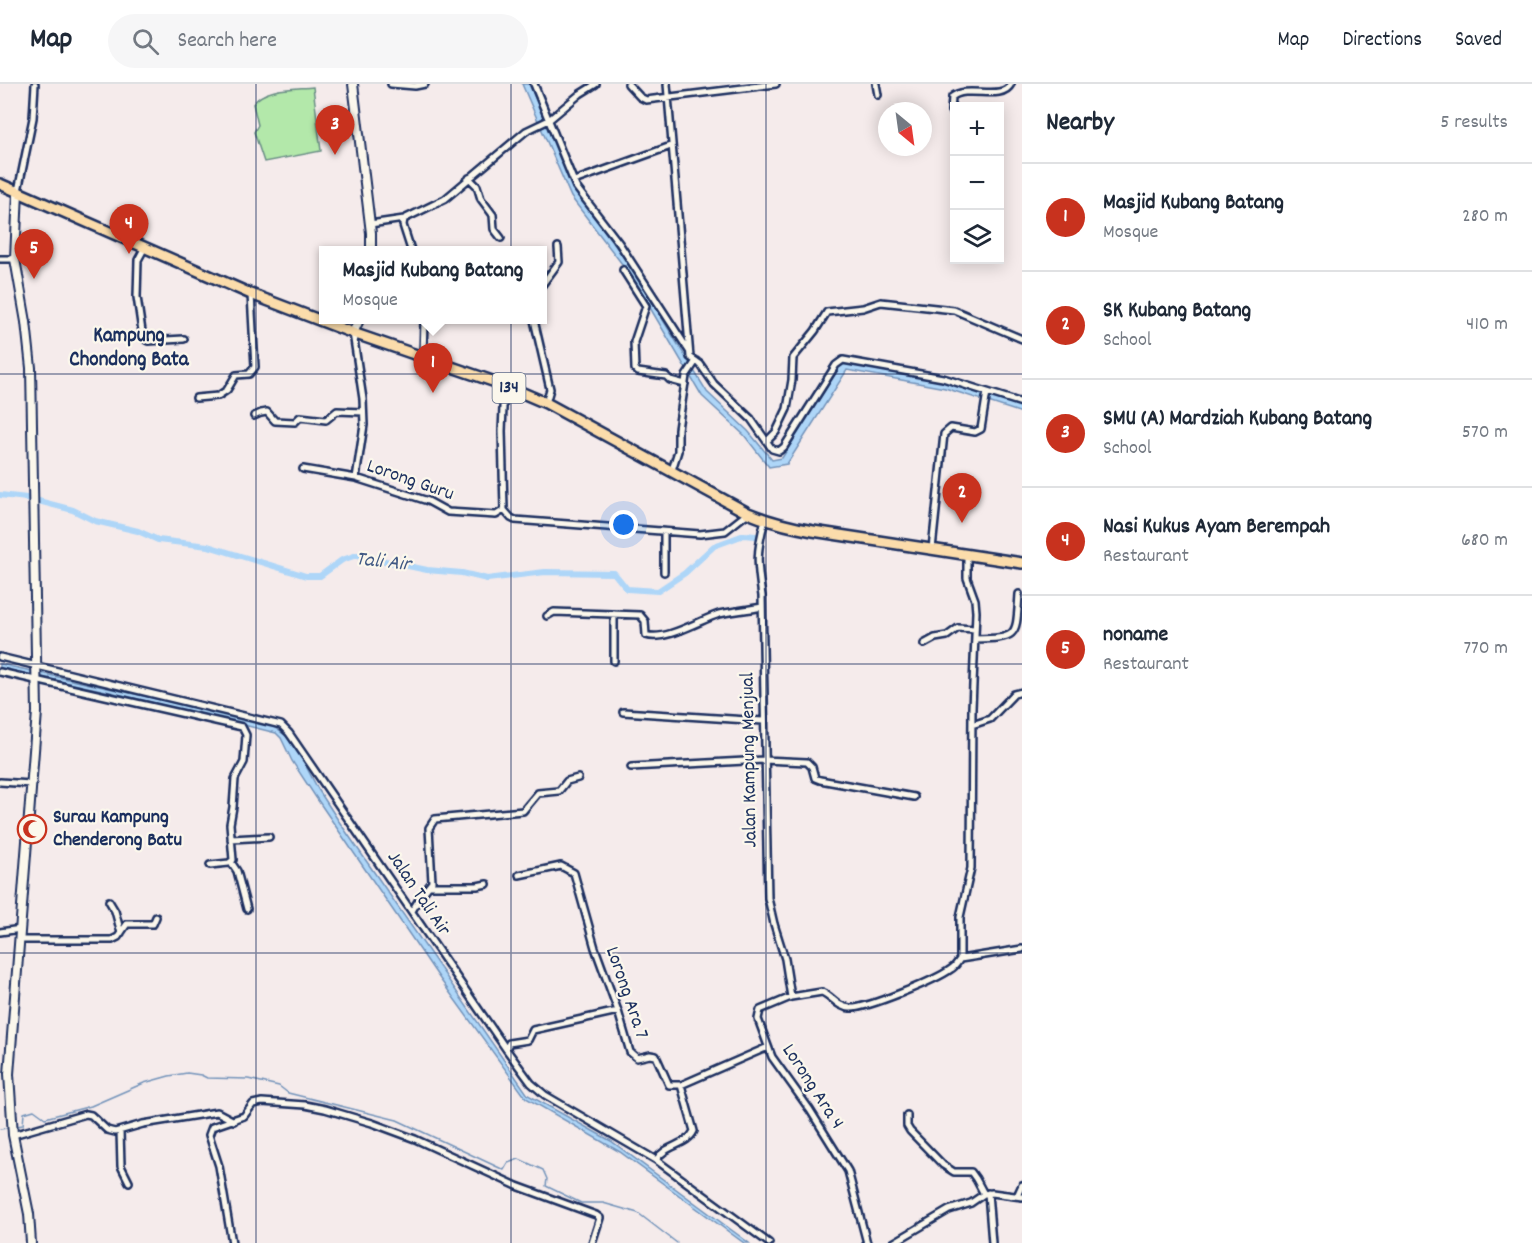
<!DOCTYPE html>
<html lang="en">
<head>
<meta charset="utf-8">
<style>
	:root { --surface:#fff; --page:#f6f6f7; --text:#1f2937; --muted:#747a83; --line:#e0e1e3; --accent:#c8321e }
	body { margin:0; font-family:Dekko,sans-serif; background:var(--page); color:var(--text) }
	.controls { position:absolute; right:18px; top:18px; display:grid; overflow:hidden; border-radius:0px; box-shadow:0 3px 15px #0003 }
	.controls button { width:54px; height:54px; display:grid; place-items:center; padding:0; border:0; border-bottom:2px solid var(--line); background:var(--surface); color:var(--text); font:30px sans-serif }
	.compass { position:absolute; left:878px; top:18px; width:54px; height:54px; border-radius:50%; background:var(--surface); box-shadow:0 3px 15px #0003; rotate:151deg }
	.you { position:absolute; left:624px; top:441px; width:21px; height:21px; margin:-15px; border:4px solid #fff; border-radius:50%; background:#1a73e8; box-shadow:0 0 0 9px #1a73e833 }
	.badge { display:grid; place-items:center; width:39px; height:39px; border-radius:50%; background:var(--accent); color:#fff; font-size:20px; font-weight:700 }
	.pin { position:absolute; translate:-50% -50px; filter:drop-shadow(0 2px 3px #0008) }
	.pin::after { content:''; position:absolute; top:32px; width:21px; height:18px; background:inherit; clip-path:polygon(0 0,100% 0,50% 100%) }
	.popup { position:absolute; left:319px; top:162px; width:228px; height:78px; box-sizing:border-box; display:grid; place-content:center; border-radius:0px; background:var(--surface); filter:drop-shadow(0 2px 4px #0005); font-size:20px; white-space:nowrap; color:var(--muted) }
	.popup b { font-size:22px; color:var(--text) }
	.popup::after { content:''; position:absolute; left:50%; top:100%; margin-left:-12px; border:12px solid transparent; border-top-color:var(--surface) }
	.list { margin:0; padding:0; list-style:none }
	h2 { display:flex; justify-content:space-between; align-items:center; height:78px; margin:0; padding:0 24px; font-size:26px }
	h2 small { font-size:20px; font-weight:400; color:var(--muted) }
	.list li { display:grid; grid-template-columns:39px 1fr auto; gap:18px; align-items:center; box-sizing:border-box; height:108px; padding:0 24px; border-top:2px solid var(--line) }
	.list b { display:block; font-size:22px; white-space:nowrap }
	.list p { margin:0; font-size:20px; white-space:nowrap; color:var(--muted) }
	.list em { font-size:20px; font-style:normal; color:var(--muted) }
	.icon { flex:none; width:33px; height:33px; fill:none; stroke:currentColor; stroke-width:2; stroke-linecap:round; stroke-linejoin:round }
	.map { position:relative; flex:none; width:1022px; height:1159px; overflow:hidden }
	header { display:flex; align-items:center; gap:36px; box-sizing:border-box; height:84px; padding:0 30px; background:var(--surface); border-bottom:2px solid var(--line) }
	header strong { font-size:28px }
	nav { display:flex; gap:33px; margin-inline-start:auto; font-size:21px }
	.search { width:420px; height:54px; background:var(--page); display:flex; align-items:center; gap:15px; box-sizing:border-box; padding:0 21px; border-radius:33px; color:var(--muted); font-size:22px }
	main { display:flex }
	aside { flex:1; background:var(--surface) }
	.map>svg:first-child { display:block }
</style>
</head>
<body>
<header>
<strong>Map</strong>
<div class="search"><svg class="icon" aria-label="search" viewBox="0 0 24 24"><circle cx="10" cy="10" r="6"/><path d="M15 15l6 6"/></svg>Search here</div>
<nav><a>Map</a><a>Directions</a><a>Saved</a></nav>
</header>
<main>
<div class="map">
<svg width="1022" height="1159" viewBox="0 0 1022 1159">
	<rect width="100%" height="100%" fill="#f5ebeb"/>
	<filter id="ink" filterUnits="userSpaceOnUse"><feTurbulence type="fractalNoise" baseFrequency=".0167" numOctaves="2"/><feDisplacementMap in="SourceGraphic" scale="12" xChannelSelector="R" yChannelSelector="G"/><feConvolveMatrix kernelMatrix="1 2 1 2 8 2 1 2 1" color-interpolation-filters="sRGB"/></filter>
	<g filter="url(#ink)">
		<path fill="#b3e8aa" stroke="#678c84" stroke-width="1.5" d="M313,3l8,64 -57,11 -10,-30 4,-7 -5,-21c11,-17 42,-15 60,-17z"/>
		<path fill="#aed6f8" stroke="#7393ba" stroke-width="1.5" d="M522,0h7l45,105 56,77 77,126 41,39 24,29 10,-2 60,-95 98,17 82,27v6l-77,-25 -98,-18 -60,94 -18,3 -25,-32 -42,-39 -53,-90 -27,-42 -51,-67z
			M0,580l251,56 21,6 13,9 12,14 21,40 20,31 190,275 83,46 138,102h-5l-124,-91 -94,-54 -86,-119 -125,-183 -23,-35 -11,-23 -5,-5 -170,-42 -106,-23z"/>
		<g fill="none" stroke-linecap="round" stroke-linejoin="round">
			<path stroke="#7393ba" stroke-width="1.5" d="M17,1042l6,-1 1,-12 10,-3 11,8 46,-12 53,-23 25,-7 18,-3 14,2 6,3 41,1 31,7 9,7 109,27 107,50 4,-7 11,-4 24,11 4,9 -1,7 35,17h22l35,10 39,30
				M0,1045l7,-1"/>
			<path stroke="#aed6f8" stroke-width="6" d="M0,411l27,3 46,12 22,11 43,10 20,9 50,6 98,30h14l22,-16 15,-5 70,15 35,3 25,6 58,-7 69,1 13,16 31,2 27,-18 29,-27 30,-11 12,1"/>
			<g stroke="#1b2f5e" stroke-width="10">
				<path id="street" d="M391,0l24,2 10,-2
					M534,0l42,103 43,56 70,108
					M628,0l12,13 6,3 130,-16
					M667,0l23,273 10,7 14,20 37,35 21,30 7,2 5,-4 52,-82 7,-5 100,18 79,25
					M876,0l2,11
					M951,27l1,-14c15,-13 50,5 59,-13
					M469,94l8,8 4,13 12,16 1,14 7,9
					M574,97l97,-35
					M18,107l15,-73 2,-34
					M404,135l-1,6 8,25
					M370,140l34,-5 41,-20 81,-68 23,-11 31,-26 16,-10
					M145,163l-7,13 -1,37 6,41 5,3 36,-2
					M0,175h15
					M623,186l23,36 -12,36 1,27 3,3 28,4 4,4 15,4
					M542,201l17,-23 -1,-15
					M534,236l16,69 -4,14
					M353,249l10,66 1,26 -8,53
					M423,273l1,-37
					M504,301l-2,46 2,79
					M196,314l22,-2 9,-6 9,-15 13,-1 6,-7 -4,-73
					M254,332l7,-3 6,-1 8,9 20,1 5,-5 26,3 11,-9 26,1
					M767,357l9,-9 11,-23 5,-29 1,-22 22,-27 12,-19 36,-4 18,-6 73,8 68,29
					M303,385l53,9 72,23 20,11 48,3 8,-5
					M672,386l6,-19v-22l8,-53 10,-15
					M504,426l7,8 4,2 185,14 25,-3 23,-18
					M765,436c-9,32 -8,44 -3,76l6,302 6,26 11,35 6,38
					M664,448v40
					M932,465l12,-115 7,-6 24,4 6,-3 6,-37
					M547,532l7,-4 86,3 5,6 1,14c19,7 54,-15 73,-21 14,-3 29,-4 43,-7
					M975,555c44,-1 41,-2 44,-45
					M924,560l11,-6 12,-2 11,-8 17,1
					M0,573l281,68 8,8 217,316 25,34 14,12 111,65 113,83
					M614,577v-47
					M0,588l242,55 4,8 -2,27 -9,17 -2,28 -3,17 3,36 -4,3 -19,2
					M623,628l140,9
					M972,641l18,-6 24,-25 8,-2
					M631,683l133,-7 43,2 5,5 3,11 5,2 94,17
					M0,698l31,2
					M231,755l38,-2
					M231,778l6,9 10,38
					M519,791l42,-9 13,7 21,75 23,63 12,41 7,6 13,-3 6,1 13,29h12l87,-38
					M429,802h48l10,-2
					M109,817l6,10 6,22
					M412,827l9,-15 11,-14 -3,-54 6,-9 88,-8 15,-18 21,-2 8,-10 11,-3
					M0,848l21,-3
					M20,856h92l6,-3 9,-13h26l3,-7
					M960,875v-42l11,-49 1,-160 4,-96 -1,-12 -8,-22v-24
					M506,965l3,-6 19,-3 5,-10 85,-19
					M907,1031v11l3,5 33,34 11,7h17l5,7 8,15
					M120,1047l1,35 8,16
					M13,1051l73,-21 5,1 16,15 8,2 28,-8 74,-12 17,9
					M656,1076c10,-16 31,-14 38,-29l-13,-46
					M988,1109l4,50
					M1017,1112l5,-11
					M232,1159l-13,-77 -10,-31 3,-8 32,-11 9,-12 9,-2 43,3 20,4 47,14 43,16 102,47 79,29 4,3 -8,25
					M867,1159l-19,-72 -38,-61 -38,-53 -14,-38 2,-9 31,-13 31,-5c11,5 15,15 28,16 16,1 86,-28 101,-39 4,-2 6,-6 9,-10l62,-10
					M893,1159l56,-33 22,-7 13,-9 8,-1 30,4"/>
			</g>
			<g stroke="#1b2f5e" stroke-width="12">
				<path id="secondary" d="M353,0l18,149v17
					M18,107l-3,68 11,63 5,46 6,344 -28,362 4,61 16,79 2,29
					M353,249l6,-13"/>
			</g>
			<g stroke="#1b2f5e" stroke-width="14">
				<path id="primary" d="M0,100l251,110 102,39 151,52 42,18 202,110c22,9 42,14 65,18l209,32"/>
			</g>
			<use href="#street" stroke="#fbf7ec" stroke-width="5"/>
			<use href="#secondary" stroke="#fbf7ec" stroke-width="8"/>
			<use href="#primary" stroke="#fbdcab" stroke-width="9"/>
		</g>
	</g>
	<path fill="none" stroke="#1b2f5e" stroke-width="1.5" stroke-opacity="0.55" d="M256,0v1159M511,0v1159M766,0v1159M0,290h1022M0,580h1022M0,869h1022"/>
	<defs>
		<g id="mosque-ring" transform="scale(1.5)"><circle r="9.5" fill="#fbf7ec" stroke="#c8321e" stroke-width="1.5"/><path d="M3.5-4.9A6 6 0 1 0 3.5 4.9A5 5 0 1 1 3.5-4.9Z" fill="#c8321e"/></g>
	</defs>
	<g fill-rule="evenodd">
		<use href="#mosque-ring" x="32" y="745"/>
	</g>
	<g text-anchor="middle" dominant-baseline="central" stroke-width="4.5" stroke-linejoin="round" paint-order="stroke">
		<rect fill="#fbf7ec" stroke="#5e6b89" stroke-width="1.5" x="492.5" y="289" width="33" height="30" rx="4.5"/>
		<g font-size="18" font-weight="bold" fill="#1b2f5e">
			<text x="509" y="304">134</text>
		</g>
		<g font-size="20" fill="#1b2f5e" stroke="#fbf7ec">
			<text transform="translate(410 397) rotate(19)">Lorong Guru</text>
			<text transform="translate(750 676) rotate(-91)">Jalan Kampung Menjual</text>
			<text transform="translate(418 810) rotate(56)">Jalan Tali Air</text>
			<text transform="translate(626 909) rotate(71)">Lorong Ara 7</text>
			<text transform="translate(812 1003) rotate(57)">Lorong Ara 4</text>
		</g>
		<g font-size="20" font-weight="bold" fill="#1b2f5e" stroke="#fbf7ec" text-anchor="start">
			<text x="53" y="734">Surau Kampung<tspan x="53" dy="23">Chenderong Batu</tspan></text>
		</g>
		<g font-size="21" font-weight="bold" fill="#1b2f5e" stroke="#fbf7ec">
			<text x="129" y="253">Kampung<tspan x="129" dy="24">Chondong Bata</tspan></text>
		</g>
		<g font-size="21" font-style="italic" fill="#405984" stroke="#fbf7ec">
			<text transform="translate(383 479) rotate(6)">Tali Air</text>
		</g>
	</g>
</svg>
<div class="controls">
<button>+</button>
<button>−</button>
<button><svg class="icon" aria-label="layers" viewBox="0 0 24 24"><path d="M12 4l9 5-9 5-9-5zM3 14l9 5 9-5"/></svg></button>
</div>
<svg class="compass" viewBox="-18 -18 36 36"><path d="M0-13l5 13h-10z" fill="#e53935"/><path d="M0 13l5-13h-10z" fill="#747a83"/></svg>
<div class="you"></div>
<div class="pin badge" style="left:433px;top:309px">1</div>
<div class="popup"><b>Masjid Kubang Batang</b>Mosque</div>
<div class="pin badge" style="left:962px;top:439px">2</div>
<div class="pin badge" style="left:335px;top:71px">3</div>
<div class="pin badge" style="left:129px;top:170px">4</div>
<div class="pin badge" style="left:34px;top:195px">5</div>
</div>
<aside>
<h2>Nearby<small>5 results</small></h2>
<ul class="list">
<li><span class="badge">1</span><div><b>Masjid Kubang Batang</b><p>Mosque</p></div><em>280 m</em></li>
<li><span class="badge">2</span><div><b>SK Kubang Batang</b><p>School</p></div><em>410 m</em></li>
<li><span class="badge">3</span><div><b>SMU (A) Mardziah Kubang Batang</b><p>School</p></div><em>570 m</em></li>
<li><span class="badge">4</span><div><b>Nasi Kukus Ayam Berempah</b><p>Restaurant</p></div><em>680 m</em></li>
<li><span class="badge">5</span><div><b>noname</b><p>Restaurant</p></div><em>770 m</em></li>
</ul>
</aside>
</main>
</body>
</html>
